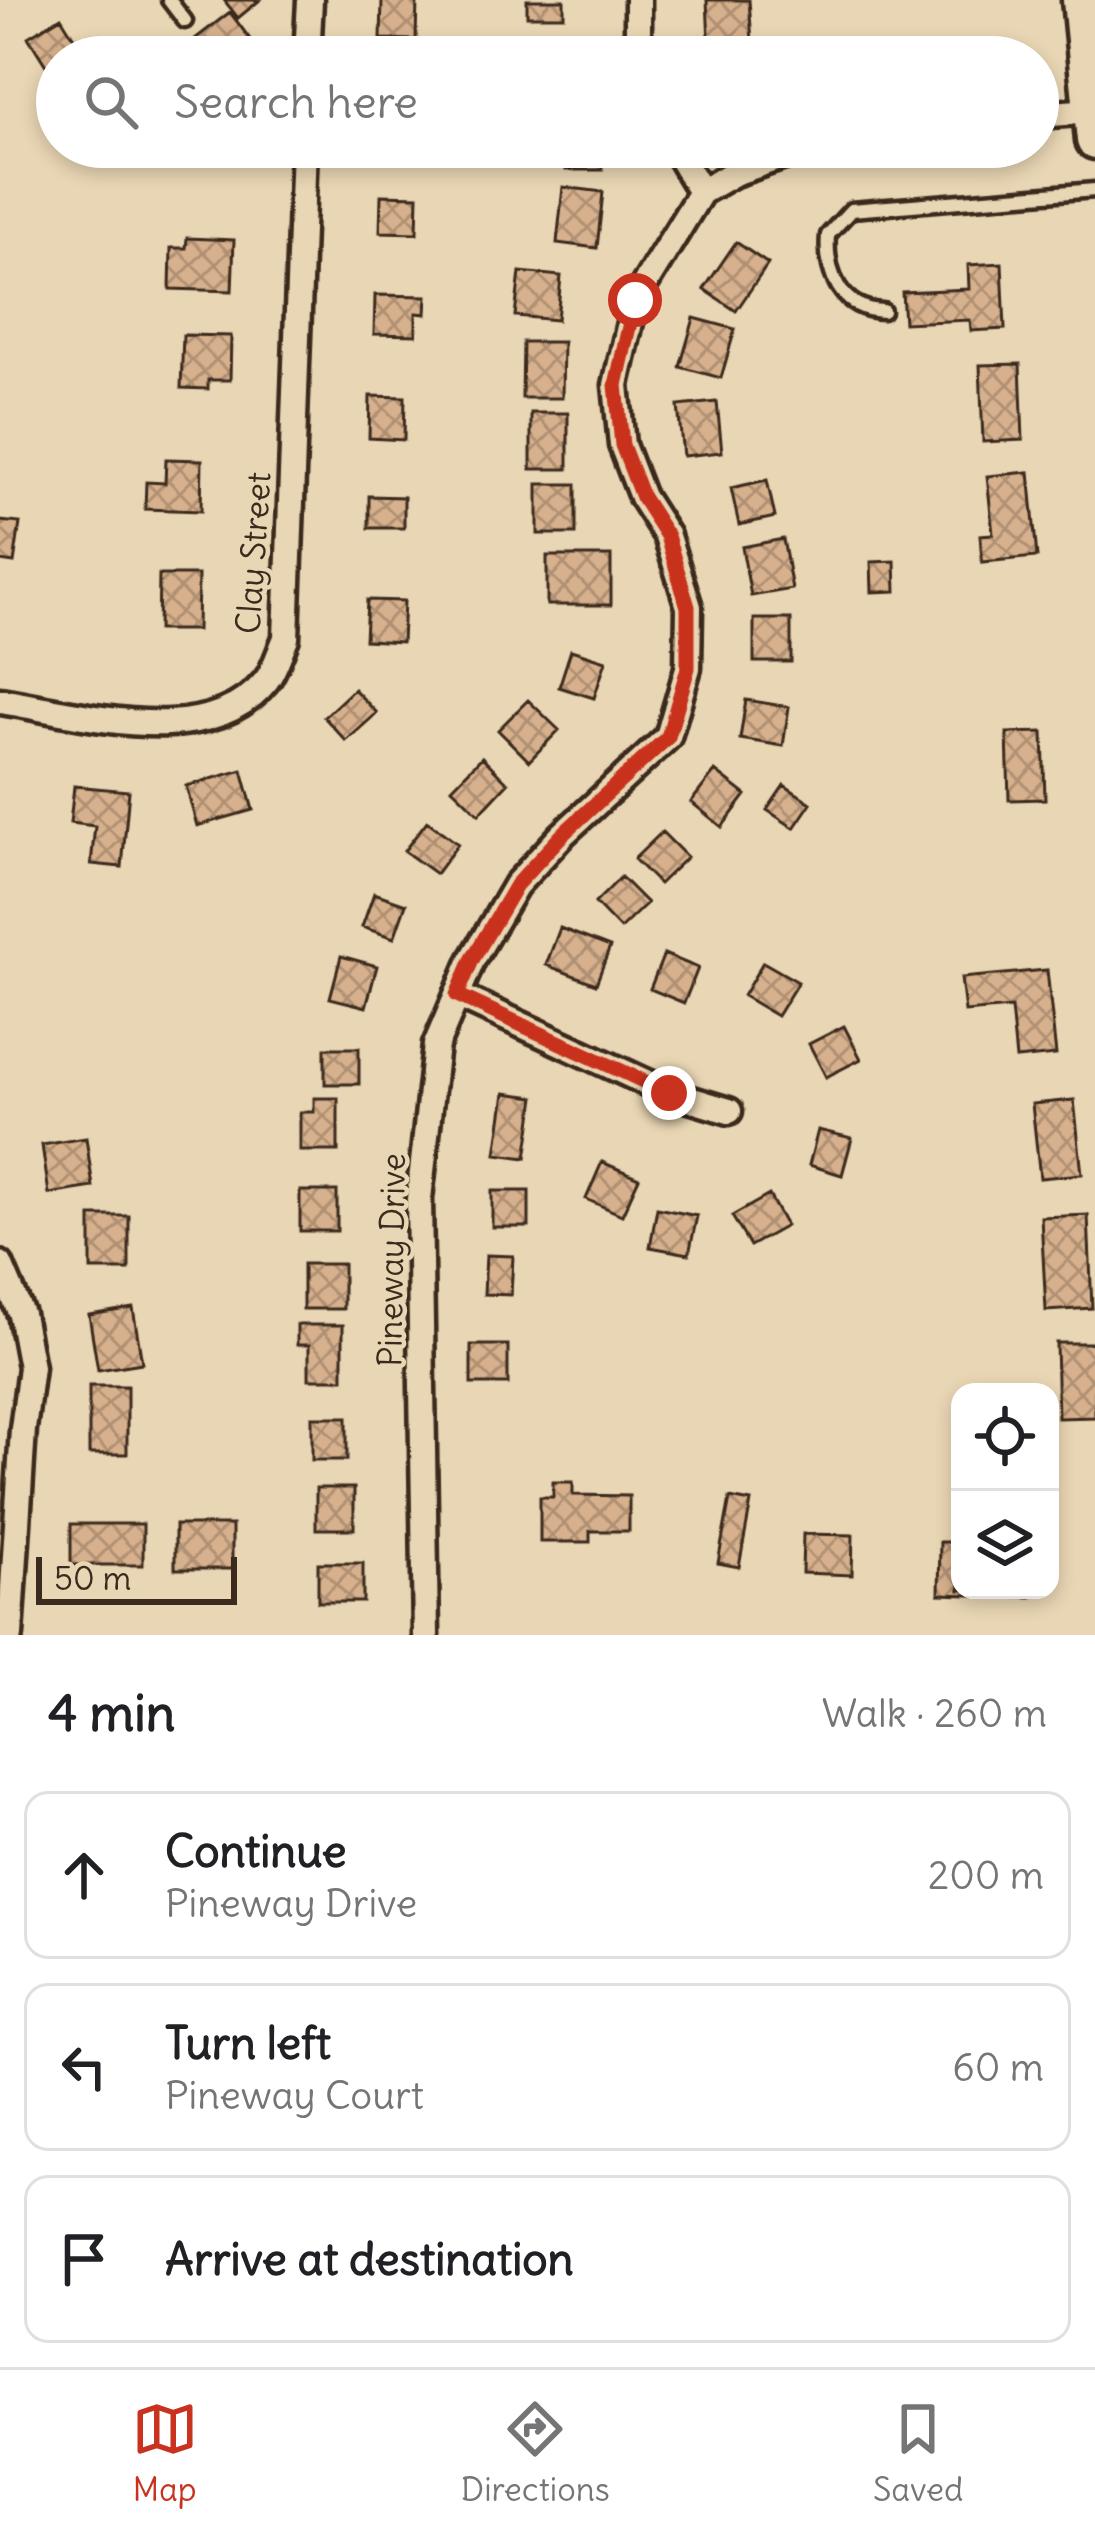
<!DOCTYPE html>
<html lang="en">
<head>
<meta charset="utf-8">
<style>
	:root { --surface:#fff; --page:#f2f2f2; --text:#202124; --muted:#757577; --line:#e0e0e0; --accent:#c8321e }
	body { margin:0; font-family:Delius,sans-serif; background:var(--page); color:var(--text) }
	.controls { position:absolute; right:36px; bottom:36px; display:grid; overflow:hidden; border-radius:24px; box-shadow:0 6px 18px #0003 }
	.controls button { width:108px; height:108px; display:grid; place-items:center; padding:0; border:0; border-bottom:3px solid var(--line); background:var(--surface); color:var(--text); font:60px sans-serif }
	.scale { position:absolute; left:36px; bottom:30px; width:201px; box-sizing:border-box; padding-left:12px; border:6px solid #3b2a1e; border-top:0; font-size:33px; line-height:42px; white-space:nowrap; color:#3b2a1e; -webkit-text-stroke:9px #e9d6b4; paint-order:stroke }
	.stop { position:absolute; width:36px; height:36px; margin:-27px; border:9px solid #c8321e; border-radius:50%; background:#fff }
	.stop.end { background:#c8321e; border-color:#fff; box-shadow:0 3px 12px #0008 }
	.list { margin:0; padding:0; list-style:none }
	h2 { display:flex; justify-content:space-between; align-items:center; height:156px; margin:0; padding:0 48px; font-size:51px }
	h2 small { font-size:39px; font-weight:400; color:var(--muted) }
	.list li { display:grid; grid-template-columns:78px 1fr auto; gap:36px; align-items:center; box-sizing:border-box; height:168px; margin:0 24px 24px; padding:0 24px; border:3px solid var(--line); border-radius:24px }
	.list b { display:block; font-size:45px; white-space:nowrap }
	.list p { margin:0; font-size:39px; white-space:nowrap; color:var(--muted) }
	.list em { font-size:39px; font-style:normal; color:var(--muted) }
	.icon { flex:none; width:66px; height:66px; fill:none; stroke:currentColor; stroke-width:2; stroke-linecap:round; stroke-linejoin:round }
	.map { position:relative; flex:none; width:1095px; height:1635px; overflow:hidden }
	.search { position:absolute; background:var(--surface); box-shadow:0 6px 18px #0003; left:36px; right:36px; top:36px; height:132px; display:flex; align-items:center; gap:30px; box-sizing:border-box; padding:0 42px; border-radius:66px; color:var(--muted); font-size:45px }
	.sheet { height:732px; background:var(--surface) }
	nav { display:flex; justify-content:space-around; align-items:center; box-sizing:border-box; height:168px; border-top:3px solid var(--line); background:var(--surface); font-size:33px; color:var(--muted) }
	nav a { display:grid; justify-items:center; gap:6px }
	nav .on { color:var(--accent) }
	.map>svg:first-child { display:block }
</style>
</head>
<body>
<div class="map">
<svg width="1095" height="1635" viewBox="0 0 1095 1635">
	<defs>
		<pattern id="building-cross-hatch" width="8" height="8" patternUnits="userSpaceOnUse" patternTransform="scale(3)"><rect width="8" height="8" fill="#d7b18d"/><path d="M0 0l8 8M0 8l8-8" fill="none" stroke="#b09073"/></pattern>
	</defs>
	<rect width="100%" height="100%" fill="#e9d6b4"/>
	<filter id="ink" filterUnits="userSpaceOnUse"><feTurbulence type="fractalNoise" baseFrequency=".00833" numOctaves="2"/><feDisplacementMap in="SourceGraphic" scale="24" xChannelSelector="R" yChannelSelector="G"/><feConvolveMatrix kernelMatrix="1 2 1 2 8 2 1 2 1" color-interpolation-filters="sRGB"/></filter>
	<g filter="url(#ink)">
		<path fill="url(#building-cross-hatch)" stroke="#3b2a1e" stroke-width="3" d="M224,0h36l-22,18z
			M382,0h35l-1,40 -35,-1z
			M527,0h37v16h-37z
			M707,0h42l3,41 -43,2z
			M230,12l33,45h-76l-5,-8z
			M61,17l25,40h-29v26l-29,-46z
			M546,44h38v13h-38z
			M566,147h36v23h-36z
			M563,187l40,5 -6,56 -40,-5z
			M381,195l37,1 -1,37 -37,-1z
			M187,238l47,2 -2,51 -62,-2 1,-41h15z
			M736,242l32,22 -32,47 -32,-22z
			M1002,263l3,66 -34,2 -1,-11 -66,3 -2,-31 67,-3 -1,-24z
			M520,272l41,4 -4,44 -42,-4z
			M375,295l52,1 -1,18 -10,-1v22l-42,-1z
			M694,318l41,11 -14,49 -41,-11z
			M183,335l48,1 -1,44h-22v9l-27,-1z
			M523,342h40l-1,56h-40z
			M1020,364l3,76 -40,2 -3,-77z
			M370,396l35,1 -1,43 -35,-2z
			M717,402l5,50 -39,4 -5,-50z
			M531,413h37v56h-37z
			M166,459l36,1 -1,51 -56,-2 1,-27 19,1z
			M1029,472l8,85 -55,5 -2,-27 13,-1 -6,-58z
			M767,480l8,37 -36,8 -8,-37z
			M538,484h38v50h-38z
			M369,496l35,1v31h-35z
			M0,521l20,2 -6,40 -14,-2z
			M783,539l9,50 -41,7 -9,-49z
			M547,556h64v49h-64z
			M895,561l1,30 -24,1 -1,-30z
			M159,575h39l-1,55h-39z
			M367,600l37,1 -2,41 -37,-2z
			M754,619h37v43h-37z
			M571,650l35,11 -12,37 -35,-11z
			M354,689l23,24 -31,28 -22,-24z
			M528,700l31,30 -30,31 -31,-31z
			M746,700l43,7 -6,39 -43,-7z
			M1043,732l2,67 -36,1 -2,-67z
			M482,757l26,26 -29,31 -27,-26z
			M242,770l11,40 -56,16 -11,-40z
			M715,771l31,24 -24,32 -31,-25z
			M784,785l27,18 -17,25 -27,-18z
			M74,786l55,5 -7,76 -31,-3 4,-38 -25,-3z
			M427,821l31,23 -22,30 -32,-23z
			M662,832l25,25 -28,27 -25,-25z
			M621,877l26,26 -27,26 -25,-26z
			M374,893l32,11 -12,34 -32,-11z
			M560,928l50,19 -14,37 -50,-19z
			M664,954l34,14 -14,35 -34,-14z
			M341,956l36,10 -11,41 -36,-9z
			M763,962l35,20 -21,34 -34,-20z
			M1047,970l9,85 -40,4 -5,-51 -46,4 -4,-34z
			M844,1026l17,33 -35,18 -17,-33z
			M325,1048h34v36h-34z
			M505,1093l30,4 -9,61 -30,-4z
			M314,1098h24v53h-38v-39h14z
			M1074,1100l8,74 -42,4 -8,-74z
			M818,1130l34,8 -10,37 -33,-10z
			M86,1138l7,49 -44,7 -7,-49z
			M602,1162l37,16 -17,37 -36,-16z
			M300,1191h37v40h-37z
			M492,1191h37v36h-37z
			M769,1195l17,31 -36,20 -18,-30z
			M657,1208l40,8 -8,38 -39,-7z
			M1088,1215l4,93 -46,3 -5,-94z
			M91,1216h38v54h-38z
			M486,1255l27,1 -2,39 -27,-1z
			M303,1264h40v45h-40z
			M133,1308l9,55 -44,7 -9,-55z
			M297,1325h46v54h-34v-34h-12z
			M1056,1343h39v74l-37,1z
			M471,1345h37v39h-37z
			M89,1386h38v68h-38z
			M312,1417h35v43h-35z
			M553,1482h20v13l56,1v35h-39v11h-50v-45h13z
			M316,1488h38v41h-38z
			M730,1498l21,4 -12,65 -21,-4z
			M71,1524h72v41h-72z
			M175,1525h57v44h-57z
			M803,1534l50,1 -1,40 -50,-2z
			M940,1542h20v48h71v7l-92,-3z
			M318,1563h45v39h-45z"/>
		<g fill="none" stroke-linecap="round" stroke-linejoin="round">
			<g stroke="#3b2a1e" stroke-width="21">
				<path id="lane" d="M169,0l16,21
					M883,311c-42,-1 -58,-38 -55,-76l23,-25 244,-20"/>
			</g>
			<g stroke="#3b2a1e" stroke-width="33">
				<path id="street" d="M638,0v42l5,15
					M307,57l3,-57
					M1038,115l54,-4
					M674,147l27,45
					M0,701c80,12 207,53 266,-20 9,-11 14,-30 20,-43l18,-491
					M457,995l212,98 60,18
					M0,1264l21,50 10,53 -8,62 -13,206
					M426,1635l-7,-436 17,-154 36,-85 44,-75 47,-51 105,-97 20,-69 1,-61 -22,-71 -25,-39 -20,-52 -6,-60 19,-85 66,-108 33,-19 77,-26"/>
			</g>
			<g stroke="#3b2a1e" stroke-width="45">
				<path id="secondary" d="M1081,0l14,140"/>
			</g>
			<use href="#lane" stroke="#e9d6b4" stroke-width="12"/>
			<use href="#street" stroke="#e9d6b4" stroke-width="24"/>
			<use href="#secondary" stroke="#e9d6b4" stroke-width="36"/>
		</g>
	</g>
	<g fill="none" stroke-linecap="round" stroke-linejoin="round" filter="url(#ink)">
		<path stroke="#c8321e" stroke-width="15" d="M635,300l-19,85 6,60 20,52 25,39 21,71v61l-20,69 -105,97 -47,51 -44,75 -15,35 212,98"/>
	</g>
	<g text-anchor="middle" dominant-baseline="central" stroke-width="9" stroke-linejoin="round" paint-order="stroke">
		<g font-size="33" fill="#3b2a1e" stroke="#e9d6b4">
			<text transform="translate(253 553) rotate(-86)">Clay Street</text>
			<text transform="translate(391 1260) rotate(-89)">Pineway Drive</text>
		</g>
	</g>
</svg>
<div class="controls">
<button><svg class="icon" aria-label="locate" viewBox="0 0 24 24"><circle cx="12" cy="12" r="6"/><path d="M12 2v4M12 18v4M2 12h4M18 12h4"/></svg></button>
<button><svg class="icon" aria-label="layers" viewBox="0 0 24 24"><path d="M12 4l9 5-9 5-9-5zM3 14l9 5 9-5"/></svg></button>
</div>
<div class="scale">50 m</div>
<div class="stop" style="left:635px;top:300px"></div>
<div class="stop end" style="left:669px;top:1093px"></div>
<div class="search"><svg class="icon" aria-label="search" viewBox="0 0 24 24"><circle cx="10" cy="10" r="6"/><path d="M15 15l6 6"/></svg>Search here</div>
</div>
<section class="sheet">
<h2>4 min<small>Walk · 260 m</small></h2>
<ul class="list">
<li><svg class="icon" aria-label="ahead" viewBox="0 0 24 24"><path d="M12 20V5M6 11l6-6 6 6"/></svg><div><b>Continue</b><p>Pineway Drive</p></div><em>200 m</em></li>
<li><svg class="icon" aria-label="left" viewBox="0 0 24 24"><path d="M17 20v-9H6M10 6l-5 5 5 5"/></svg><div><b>Turn left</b><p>Pineway Court</p></div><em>60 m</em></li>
<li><svg class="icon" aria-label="arrive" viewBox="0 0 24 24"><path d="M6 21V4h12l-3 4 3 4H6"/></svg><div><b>Arrive at destination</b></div></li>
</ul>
</section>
<nav>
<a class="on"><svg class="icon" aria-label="map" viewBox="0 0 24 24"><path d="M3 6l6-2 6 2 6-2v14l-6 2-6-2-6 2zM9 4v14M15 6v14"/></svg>Map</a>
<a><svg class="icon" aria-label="directions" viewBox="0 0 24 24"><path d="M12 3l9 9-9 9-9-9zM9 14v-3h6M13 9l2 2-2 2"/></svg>Directions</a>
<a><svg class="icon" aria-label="saved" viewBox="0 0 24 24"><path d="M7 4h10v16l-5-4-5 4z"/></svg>Saved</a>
</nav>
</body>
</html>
